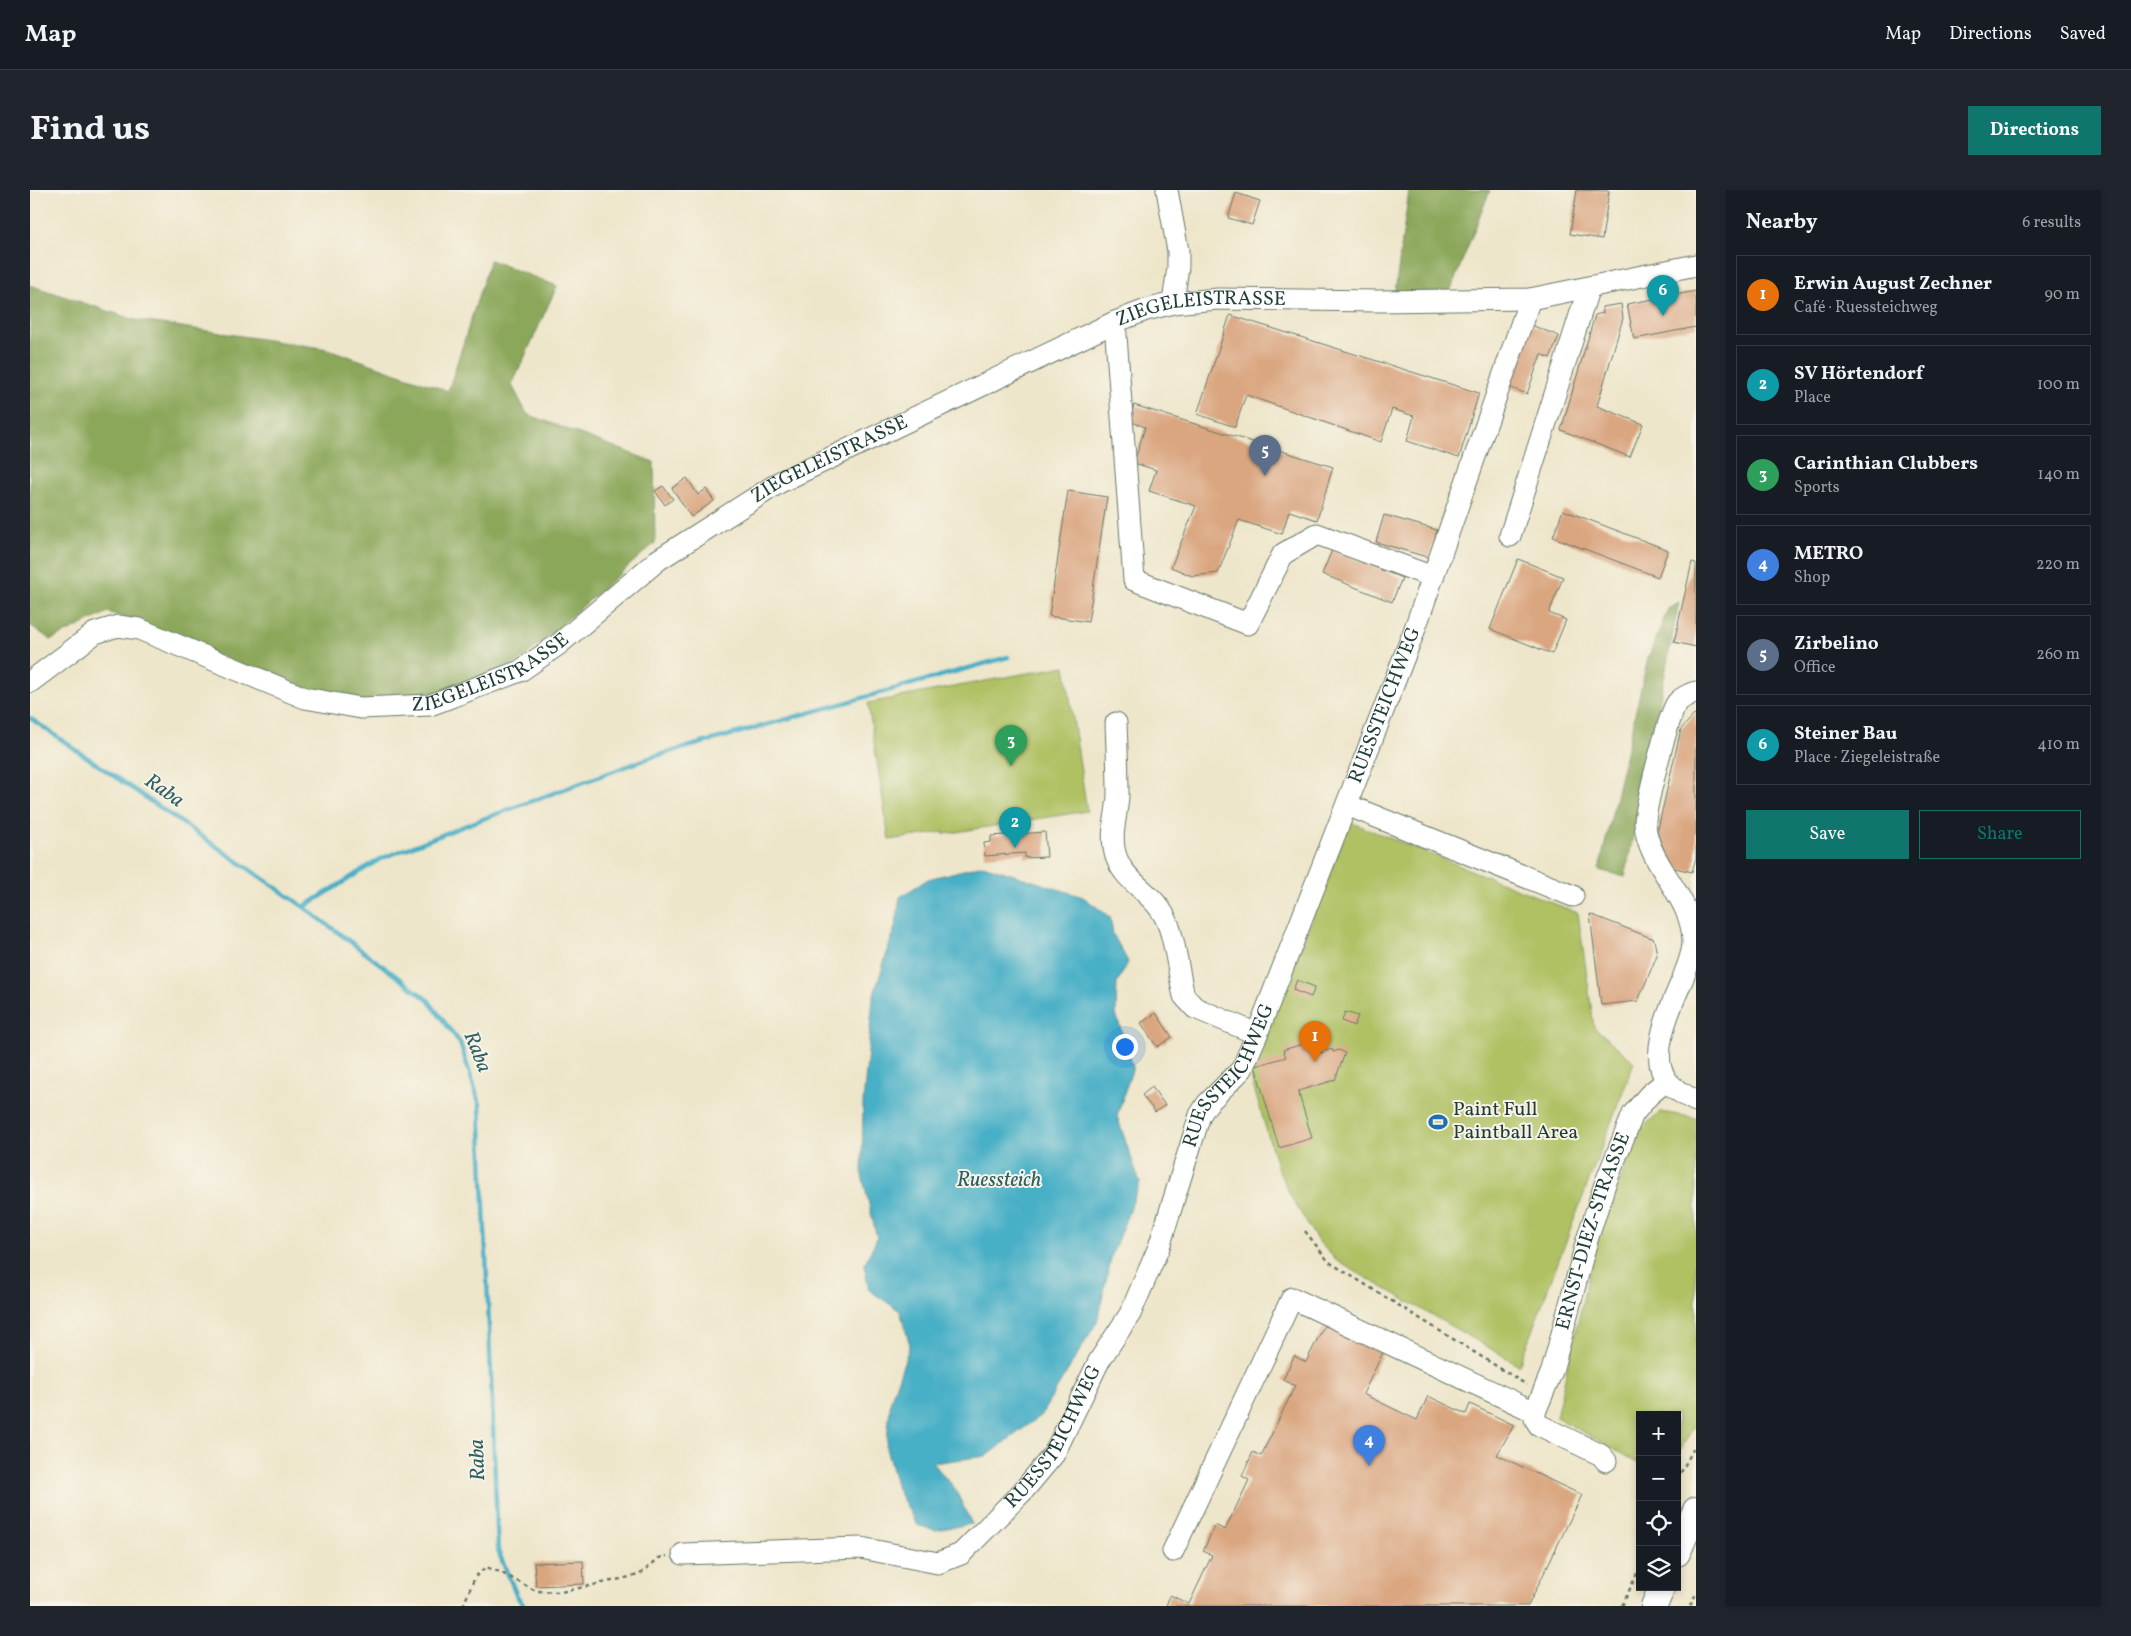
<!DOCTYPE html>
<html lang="en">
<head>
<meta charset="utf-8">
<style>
	:root { --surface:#171b24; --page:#20242c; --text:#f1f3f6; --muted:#9ea1a6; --line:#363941; --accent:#0f766e }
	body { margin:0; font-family:Vollkorn,serif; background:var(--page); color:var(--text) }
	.controls { position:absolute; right:15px; bottom:15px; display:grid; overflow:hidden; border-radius:0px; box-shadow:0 2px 8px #0003 }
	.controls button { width:45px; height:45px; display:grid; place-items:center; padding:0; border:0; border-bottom:1px solid var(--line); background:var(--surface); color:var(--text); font:25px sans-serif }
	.you { position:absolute; left:1094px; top:856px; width:18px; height:18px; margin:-12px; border:4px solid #fff; border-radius:50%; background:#1a73e8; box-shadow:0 0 0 8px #1a73e833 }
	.badge { display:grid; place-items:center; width:32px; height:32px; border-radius:50%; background:var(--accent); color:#fff; font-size:16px; font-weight:700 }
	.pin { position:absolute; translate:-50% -41px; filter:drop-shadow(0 1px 2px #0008) }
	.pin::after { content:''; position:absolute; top:26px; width:18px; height:15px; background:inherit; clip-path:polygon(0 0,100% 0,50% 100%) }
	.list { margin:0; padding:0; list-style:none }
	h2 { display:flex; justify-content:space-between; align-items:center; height:65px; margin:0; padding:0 20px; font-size:21px }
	h2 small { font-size:16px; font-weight:400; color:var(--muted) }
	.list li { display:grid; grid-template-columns:32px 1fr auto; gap:15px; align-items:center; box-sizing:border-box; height:80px; margin:0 10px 10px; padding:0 10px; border:1px solid var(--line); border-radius:0px }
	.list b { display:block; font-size:19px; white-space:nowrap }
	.list p { margin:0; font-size:16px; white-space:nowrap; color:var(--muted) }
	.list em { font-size:16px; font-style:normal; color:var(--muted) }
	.actions { display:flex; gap:10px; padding:15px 20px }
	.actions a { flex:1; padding:11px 0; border:1px solid var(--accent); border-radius:0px; text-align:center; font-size:18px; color:var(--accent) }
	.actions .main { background:var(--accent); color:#fff }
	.icon { flex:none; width:28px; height:28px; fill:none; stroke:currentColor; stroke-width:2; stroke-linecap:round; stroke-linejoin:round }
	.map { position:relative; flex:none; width:1666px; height:1416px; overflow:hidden; border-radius:0px }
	header { display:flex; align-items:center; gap:30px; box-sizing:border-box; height:70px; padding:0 25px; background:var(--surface); border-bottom:1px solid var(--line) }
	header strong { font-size:24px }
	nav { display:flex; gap:28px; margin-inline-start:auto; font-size:18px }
	.intro { display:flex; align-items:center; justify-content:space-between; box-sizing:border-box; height:120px; padding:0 30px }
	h1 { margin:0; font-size:35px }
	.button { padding:12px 22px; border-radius:0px; background:var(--accent); color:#fff; font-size:18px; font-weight:700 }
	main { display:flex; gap:30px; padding:0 30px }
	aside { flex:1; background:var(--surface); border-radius:0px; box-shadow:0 2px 8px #0003 }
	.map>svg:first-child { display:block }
</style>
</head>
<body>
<header>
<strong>Map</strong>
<nav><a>Map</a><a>Directions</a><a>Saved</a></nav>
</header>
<div class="intro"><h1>Find us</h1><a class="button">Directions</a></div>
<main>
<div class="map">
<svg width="1666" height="1416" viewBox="0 0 1666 1416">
	<rect width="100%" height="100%" fill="#f7f3e8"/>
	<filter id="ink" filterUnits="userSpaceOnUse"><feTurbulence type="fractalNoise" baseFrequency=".02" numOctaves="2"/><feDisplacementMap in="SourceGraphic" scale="10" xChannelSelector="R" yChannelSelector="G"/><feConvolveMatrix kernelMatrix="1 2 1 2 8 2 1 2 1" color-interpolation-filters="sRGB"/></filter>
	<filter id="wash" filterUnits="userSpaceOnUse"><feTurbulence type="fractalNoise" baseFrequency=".0096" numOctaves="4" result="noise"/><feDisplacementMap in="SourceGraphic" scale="20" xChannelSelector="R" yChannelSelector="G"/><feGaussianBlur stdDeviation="1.12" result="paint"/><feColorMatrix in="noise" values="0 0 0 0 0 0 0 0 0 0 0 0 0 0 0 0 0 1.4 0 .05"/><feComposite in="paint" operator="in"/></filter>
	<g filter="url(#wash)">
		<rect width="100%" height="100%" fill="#eee6ca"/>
		<path fill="#afc164" stroke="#677f4c" d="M1035,476l22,145 -143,23v-2l-55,8 -21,-137z
			M1320,632l228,91 16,114 40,35 -115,303 -182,-104 -20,-21 -26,-43 -13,-28 -28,-94z
			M1631,922l35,6v305l-19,32v-40h-37v49l-84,-47 39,-170 44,-117z"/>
		<path fill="#8ba75a" stroke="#557247" d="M1379,0h81l-40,102h-55z
			M460,70l67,26 -45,99 15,29 127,48 1,81 -136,119 -91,36 -59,3 -45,-4 -216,-85 -57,28 -21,-15v-340l105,35 193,29 120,42z
			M1649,412l-54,275 -26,-7 49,-212 20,-49z"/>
		<path fill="#47afc6" stroke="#33767d" d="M953,675l100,32 27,20 3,17 15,28 -11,21 -1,31 17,53 -16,49 23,67 -28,71 -15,68 -56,93 -54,41 -55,7 22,24 18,37 -37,6 -18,-5 -20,-36 -11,-41 5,-49 19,-54 -10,-34 -31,-21 -5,-25 13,-27 -15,-63 1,-72 10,-105 23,-74 4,-27 28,-18z"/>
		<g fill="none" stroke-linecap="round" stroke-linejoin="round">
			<path stroke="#47afc6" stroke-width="4.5" d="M0,528l274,189 124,93 32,43 20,62 18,446 19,45 7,10
				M274,717l76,-48 92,-36 180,-66 356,-100"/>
		</g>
		<g id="blocks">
			<path fill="#daa680" d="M1547,0l32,1 -7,48 -32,-5z
				M1206,3l24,8 -8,24 -24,-7z
				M1666,101v36l-62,12 -7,-35z
				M1591,114l2,14 -26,88 46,18 -13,33 -69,-27 34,-115 8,-2 -1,-6z
				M1200,125l249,78 -20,65 -52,-17 7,-25 -22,-7 -11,33 -135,-47 -11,32 -38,-13z
				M1501,135l28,11 -9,22 -9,-4 -14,40 -18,-7z
				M1104,215l199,62 -16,53 -28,-9 -7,23 -43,-14 -21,53 -26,3 -21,-9 25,-61 -47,-15 7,-21 -22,-7 11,-36 -16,-6z
				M657,288l11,17 8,-6 8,12 -23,16 -19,-29z
				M633,296l10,13 -8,6 -10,-14z
				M1038,301l39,6 -19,125 -39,-6z
				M1533,320l105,40 -10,27 -105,-40z
				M1354,325l53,15 -7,28 -54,-16z
				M1302,360l70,28 -10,24 -70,-28z
				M1488,369l45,18 -14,36 17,7 -14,34 -62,-25z
				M1662,372l4,1v84l-22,-5z
				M1666,523v145l-4,14 -21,-5 -14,-34 24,-104z
				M1015,642l2,25 -22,1v-5l-40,3 -1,-13 7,-1v-6z
				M1560,724l64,25 3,16 -19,46 -37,4z
				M1267,790l18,7 -4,10 -18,-7z
				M1315,822l13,4 -4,10 -12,-5z
				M1126,823l16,24 -15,10 -16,-24z
				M1283,851l1,3 3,-1 3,10 12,-4 1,3 6,-2 6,3 -10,27 -37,11 14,47 -33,10 -24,-82 31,-9 -3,-7z
				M1122,897l13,18 -10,7 -13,-17z
				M1298,1128l58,28 -23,48 54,26 11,-24 38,18 4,-10 44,21 -17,30 85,40 -54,111h-362l4,-11 19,9 23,-49 -9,-4 12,-26 10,5 24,-50 -7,-4 11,-24 8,4 34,-70 -12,-6 11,-24 12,6z
				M553,1371l1,23 -48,2 -2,-23z"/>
		</g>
	</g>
	<g filter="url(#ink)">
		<use href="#blocks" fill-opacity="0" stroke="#677868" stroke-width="1"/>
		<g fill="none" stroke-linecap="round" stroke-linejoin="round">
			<g stroke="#677868" stroke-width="23">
				<g id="minor">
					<path d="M1137,0l11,61v16l-5,36"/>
					<path d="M1085,132l19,258 114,44 35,-70 34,-20 116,43"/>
					<path d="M1480,346l79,-249"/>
					<path id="s1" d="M0,492l65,-49 23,-7 21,3 166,69 56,10 69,-3 90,-34 39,-27 99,-84 122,-78 335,-160 31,-12 27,-7 45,-4 160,2 152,-2 166,-34"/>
					<path d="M1666,502c-6,1 -16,7 -19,11 -8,9 -33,108 -32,121 3,43 48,72 48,118 0,12 -6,25 -10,36 -11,26 -37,79 -15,104 8,9 18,14 28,19"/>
					<path d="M1086,533c1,24 2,49 2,73 -1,19 -8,38 -3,57 7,28 36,38 49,62 11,20 14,57 20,81l11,12 62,26"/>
					<path d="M1317,615l226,91"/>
					<path id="s2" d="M1576,1271l-5,-6 -62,-30 -4,-6v-7l17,-41 35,-131 18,-56 28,-70 16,-19 17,-14"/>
					<path d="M1143,1361l119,-253 243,114"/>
					<path id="s3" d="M653,1364l178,-6 77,15 23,-9 62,-63 31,-37 45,-93 31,-47 29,-67 41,-132 7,-11 35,-35 15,-35 156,-400 117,-335"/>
				</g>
			</g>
			<g stroke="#677868" stroke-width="28">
				<path id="major" d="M1647,1363l19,-43
					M1624,1416l8,-19"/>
			</g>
			<path stroke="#677868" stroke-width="2.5" stroke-dasharray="4 4" stroke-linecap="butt" d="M1275,1041l24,31 198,123
				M1647,1290l19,-36
				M433,1416l12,-29 11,-10 14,5 36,19 25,1 78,-17 20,-17 8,-2
				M1592,1416l18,-39
				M1660,1416l6,-12"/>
			<use href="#minor" stroke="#fff" stroke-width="21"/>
			<use href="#major" stroke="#fff" stroke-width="26"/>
		</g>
	</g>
	<defs>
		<g id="stadium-bare" transform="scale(1.5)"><path d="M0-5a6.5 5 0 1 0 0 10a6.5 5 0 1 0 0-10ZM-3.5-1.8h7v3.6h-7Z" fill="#1f6fb2" stroke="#f7f3e8" stroke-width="2.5" paint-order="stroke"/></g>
	</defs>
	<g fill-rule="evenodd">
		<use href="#stadium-bare" x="1408" y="932"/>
	</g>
	<g text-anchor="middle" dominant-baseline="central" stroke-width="4" stroke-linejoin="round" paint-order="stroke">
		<g font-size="20" fill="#1f3d34" stroke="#f7f3e8">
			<text stroke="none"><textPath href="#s1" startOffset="1310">ZIEGELEISTRASSE</textPath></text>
			<text stroke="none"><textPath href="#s1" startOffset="905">ZIEGELEISTRASSE</textPath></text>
			<text stroke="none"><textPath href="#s1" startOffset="500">ZIEGELEISTRASSE</textPath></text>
			<text stroke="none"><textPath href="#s3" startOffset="1242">RUESSTEICHWEG</textPath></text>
			<text stroke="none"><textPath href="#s3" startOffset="838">RUESSTEICHWEG</textPath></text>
			<text stroke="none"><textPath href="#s2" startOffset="281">ERNST-DIEZ-STRASSE</textPath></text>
			<text stroke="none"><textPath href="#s3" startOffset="432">RUESSTEICHWEG</textPath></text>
		</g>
		<g font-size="20" fill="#1f3d34" stroke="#f7f3e8" text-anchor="start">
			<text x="1423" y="920">Paint Full<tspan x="1423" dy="23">Paintball Area</tspan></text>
		</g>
		<g font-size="21" font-style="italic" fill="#2b5f60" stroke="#f7f3e8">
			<text transform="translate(134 601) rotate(35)">Raba</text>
			<text transform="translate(447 862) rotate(68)">Raba</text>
			<text x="969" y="990">Ruessteich</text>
			<text transform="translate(448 1270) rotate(-92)">Raba</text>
		</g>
	</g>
</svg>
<div class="controls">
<button>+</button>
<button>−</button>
<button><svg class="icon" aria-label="locate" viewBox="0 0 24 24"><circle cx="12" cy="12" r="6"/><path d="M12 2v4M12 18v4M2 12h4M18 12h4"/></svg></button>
<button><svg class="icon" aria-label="layers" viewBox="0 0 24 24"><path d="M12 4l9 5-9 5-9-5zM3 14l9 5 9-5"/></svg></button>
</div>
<div class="you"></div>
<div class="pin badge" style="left:1285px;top:872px;background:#e8710a">1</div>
<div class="pin badge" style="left:985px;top:658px;background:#0f9aa8">2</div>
<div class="pin badge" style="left:981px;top:576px;background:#2e9e5b">3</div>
<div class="pin badge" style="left:1339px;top:1276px;background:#3f7fe0">4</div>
<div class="pin badge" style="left:1235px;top:286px;background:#5c6f8a">5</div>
<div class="pin badge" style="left:1633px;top:126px;background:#0f9aa8">6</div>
</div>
<aside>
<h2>Nearby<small>6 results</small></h2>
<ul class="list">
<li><span class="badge" style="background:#e8710a">1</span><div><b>Erwin August Zechner</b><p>Café · Ruessteichweg</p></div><em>90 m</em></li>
<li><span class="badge" style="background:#0f9aa8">2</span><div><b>SV Hörtendorf</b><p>Place</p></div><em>100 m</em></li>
<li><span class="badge" style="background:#2e9e5b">3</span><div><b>Carinthian Clubbers</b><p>Sports</p></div><em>140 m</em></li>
<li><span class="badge" style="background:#3f7fe0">4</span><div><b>METRO</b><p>Shop</p></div><em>220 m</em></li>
<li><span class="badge" style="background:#5c6f8a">5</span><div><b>Zirbelino</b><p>Office</p></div><em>260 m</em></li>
<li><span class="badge" style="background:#0f9aa8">6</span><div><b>Steiner Bau</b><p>Place · Ziegeleistraße</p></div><em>410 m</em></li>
</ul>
<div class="actions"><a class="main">Save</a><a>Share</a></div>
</aside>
</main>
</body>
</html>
